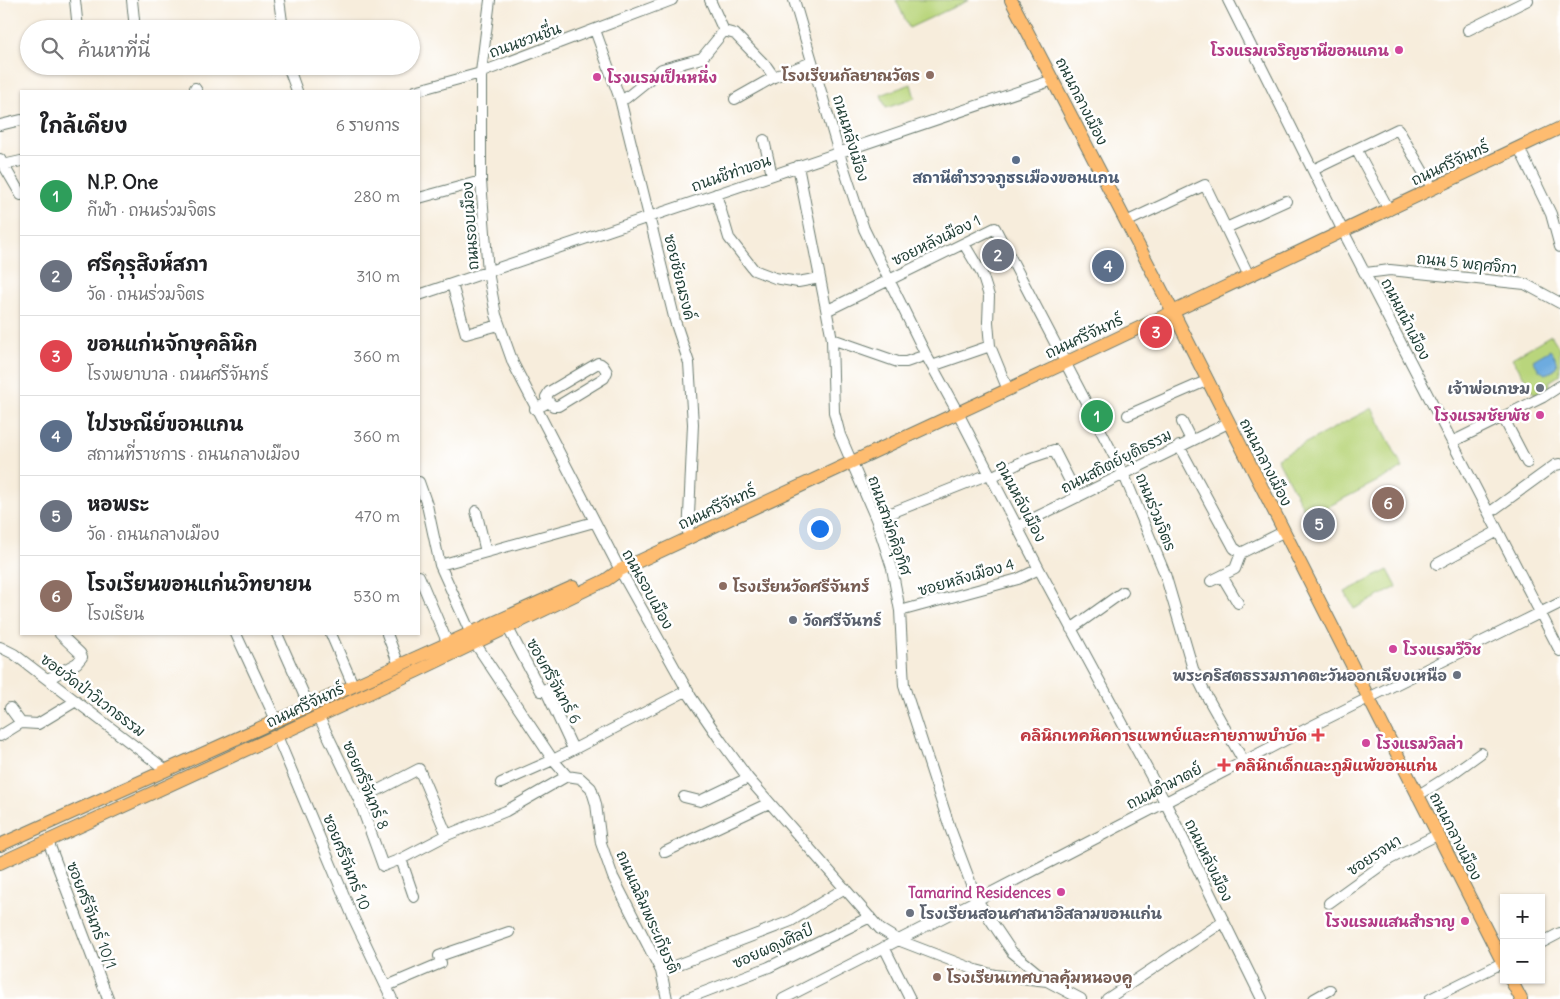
<!DOCTYPE html>
<html lang="th">
<head>
<meta charset="utf-8">
<style>
	:root { --surface:#fff; --page:#f6f6f6; --text:#202124; --muted:#757577; --line:#e0e0e0; --accent:#db2777 }
	body { margin:0; font-family:Delius,"Playpen Sans Thai",sans-serif; background:var(--page); color:var(--text) }
	.controls { position:absolute; right:15px; bottom:15px; display:grid; overflow:hidden; border-radius:0px; box-shadow:0 1px 4px #0004 }
	.controls button { width:45px; height:45px; display:grid; place-items:center; padding:0; border:0; border-bottom:1px solid var(--line); background:var(--surface); color:var(--text); font:25px sans-serif }
	.you { position:absolute; left:819px; top:528px; width:18px; height:18px; margin:-12px; border:4px solid #fff; border-radius:50%; background:#1a73e8; box-shadow:0 0 0 8px #1a73e833 }
	.badge { display:grid; place-items:center; width:32px; height:32px; border-radius:50%; background:var(--accent); color:#fff; font-size:16px; font-weight:700 }
	.pin { position:absolute; translate:-50% -50%; border:2px solid #fff; box-shadow:0 1px 5px #0006 }
	.list { margin:0; padding:0; list-style:none }
	h2 { display:flex; justify-content:space-between; align-items:center; height:65px; margin:0; padding:0 20px; font-size:21px }
	h2 small { font-size:16px; font-weight:400; color:var(--muted) }
	.list li { display:grid; grid-template-columns:32px 1fr auto; gap:15px; align-items:center; box-sizing:border-box; height:80px; padding:0 20px; border-top:1px solid var(--line) }
	.list b { display:block; font-size:19px; white-space:nowrap }
	.list p { margin:0; font-size:16px; white-space:nowrap; color:var(--muted) }
	.list em { font-size:16px; font-style:normal; color:var(--muted) }
	.icon { flex:none; width:28px; height:28px; fill:none; stroke:currentColor; stroke-width:2; stroke-linecap:round; stroke-linejoin:round }
	.map { position:relative; flex:none; width:1560px; height:999px; overflow:hidden }
	.search { position:absolute; background:var(--surface); box-shadow:0 1px 4px #0004; left:20px; top:20px; width:400px; height:55px; display:flex; align-items:center; gap:12px; box-sizing:border-box; padding:0 18px; border-radius:28px; color:var(--muted); font-size:19px }
	.panel { position:absolute; background:var(--surface); box-shadow:0 1px 4px #0004; left:20px; top:90px; width:400px; height:545px; border-radius:0px }
	.map>svg:first-child { display:block }
</style>
</head>
<body>
<div class="map">
<svg width="1560" height="999" viewBox="0 0 1560 999">
	<rect width="100%" height="100%" fill="#fff"/>
	<filter id="ink" filterUnits="userSpaceOnUse"><feTurbulence type="fractalNoise" baseFrequency=".02" numOctaves="2"/><feDisplacementMap in="SourceGraphic" scale="10" xChannelSelector="R" yChannelSelector="G"/><feConvolveMatrix kernelMatrix="1 2 1 2 8 2 1 2 1" color-interpolation-filters="sRGB"/></filter>
	<filter id="wash" filterUnits="userSpaceOnUse"><feTurbulence type="fractalNoise" baseFrequency=".0096" numOctaves="4" result="noise"/><feDisplacementMap in="SourceGraphic" scale="20" xChannelSelector="R" yChannelSelector="G"/><feGaussianBlur stdDeviation="1.12" result="paint"/><feColorMatrix in="noise" values="0 0 0 0 0 0 0 0 0 0 0 0 0 0 0 0 0 1.4 0 .05"/><feComposite in="paint" operator="in"/></filter>
	<g filter="url(#wash)">
		<rect width="100%" height="100%" fill="#f7eddc"/>
		<path fill="#b9d57b" stroke="#6c8958" d="M896,0h73l-60,28z
			M911,84l4,14 -29,10 -5,-13z
			M1551,335l9,14v26l-11,7v4l-14,9 -23,-37z
			M1372,408l31,60 -95,49 -31,-59z
			M1388,570l9,17 -43,22 -9,-17z"/>
		<path fill="#6dabdf" stroke="#46748a" d="M1550,350l5,7 2,8 -4,6 -8,3 -6,-4 -6,-10z"/>
	</g>
	<g filter="url(#ink)">
		<g fill="none" stroke-linecap="round" stroke-linejoin="round">
			<g stroke="#6b7b6f" stroke-width="12">
				<path id="minor" d="M75,0l3,29
					M132,0l3,29
					M279,0l4,29
					M490,0l-9,72v109l7,91 8,43 17,48 107,207 71,127 30,44 27,37 132,151 18,11 78,30 19,5 52,6 34,18
					M710,0l14,31 11,3 32,33 7,10
					M794,0l45,153 25,76 62,126 32,58 81,156 126,233 97,197
					M1228,0l115,231 217,420
					M595,30l25,69 55,222 14,42 4,61 -5,114
					M1468,30l60,-30
					M288,66l9,25
					M195,88l2,3
					M415,91l62,-17 195,-74
					M620,99l6,-1 36,-29 40,-11 22,-27
					M735,99l39,-22 38,-15
					M0,125l21,-5
					M764,140l8,35
					M1519,148l32,66 9,33
					M1356,149l33,61
					M0,159l21,36
					M3,165l18,-4
					M798,166l34,173 2,73 6,23 36,84 16,49 8,43 4,75 46,142 27,72 35,52 34,28
					M1313,170l85,-41 35,60
					M716,194l13,44 25,32 21,8 23,4 22,-4
					M419,198l62,-17
					M1126,222l79,-37 44,91
					M1226,228l60,-27
					M964,244l18,30 7,22 -1,26 2,24 18,44
					M1366,273l24,-3 135,14 35,19
					M452,284l14,50 33,-9
					M419,295l634,-215
					M828,310l167,-82 129,247 41,99 28,95 13,26 38,67
					M832,339l66,23h8l20,-7
					M932,366l58,-20
					M535,409l14,-7 -3,-5 3,-5 49,-29c5,1 6,4 9,9l-3,6 -46,28h-5l-4,-4
					M1128,415l78,-34
					M1503,417l24,46
					M1182,422l9,18
					M1452,442l91,-45 17,-11
					M1179,446l55,102 7,5 42,-21
					M991,477l39,-19 24,-8 24,47
					M419,482l8,23 13,60 31,69
					M476,511l10,41
					M1489,513l66,-48 5,-1
					M876,519l113,-45
					M1018,526l210,-103
					M1437,564l61,-33
					M440,565l154,-43
					M419,576l29,68
					M1222,576l16,27
					M1211,581l24,-12 6,-16
					M900,611l118,-32 21,-10
					M508,628l33,63 4,-2 28,60
					M1071,629l52,-37
					M236,634l40,86
					M277,634l32,72
					M331,634l22,51
					M387,634l12,31
					M475,643l78,117 14,16 13,2 11,10 5,16 5,39 12,34 48,94 6,28
					M0,647l14,7 152,116
					M48,679l29,-16 5,-6 -2,-4 -20,-19
					M10,708l11,15
					M319,717l40,83 24,66 18,-7 46,-24 59,-24 61,-35
					M0,736l21,-13 17,1 38,-23
					M277,736l76,181 39,82
					M501,783l52,-23 135,-70
					M1417,796l35,-22 29,-21
					M684,797l16,4 48,-23
					M359,800l60,-31 28,66
					M48,841l60,158
					M665,852l104,-49
					M401,859l13,38
					M1329,903l61,-44 47,-24
					M1541,943l19,-10
					M884,947l26,52
					M661,971l130,-50 54,-33
					M387,986l54,-23 -2,-7 70,-24
					M686,999l83,-32 101,-50
					M783,999l194,-99 339,-176 244,-121
					M1107,999l116,-77
					M1314,999l16,-9
					M1430,999l74,-37"/>
			</g>
			<g stroke="#6b7b6f" stroke-width="14">
				<path id="major" d="M1011,0l162,312 331,653
					M0,845l573,-258
					M0,863l417,-192 189,-91 14,-10 445,-207 495,-235
					M1511,980l10,19"/>
			</g>
			<use href="#minor" stroke="#fff" stroke-width="10"/>
			<use href="#major" stroke="#febc70" stroke-width="12"/>
		</g>
	</g>
	<g fill="#d1479c" stroke="#fff" stroke-width="2">
		<circle cx="1399" cy="50" r="5"/>
		<circle cx="597" cy="77" r="5"/>
		<circle cx="1540" cy="415" r="5"/>
		<circle cx="1393" cy="649" r="5"/>
		<circle cx="1366" cy="743" r="5"/>
		<circle cx="1061" cy="892" r="5"/>
		<circle cx="1465" cy="921" r="5"/>
	</g>
	<g fill="#8d6e63" stroke="#fff" stroke-width="2">
		<circle cx="930" cy="75" r="5"/>
		<circle cx="723" cy="586" r="5"/>
		<circle cx="937" cy="977" r="5"/>
	</g>
	<circle fill="#5c6f8a" stroke="#fff" stroke-width="2" cx="1016" cy="160" r="5"/>
	<g fill="#6b7280" stroke="#fff" stroke-width="2">
		<circle cx="1540" cy="388" r="5"/>
		<circle cx="793" cy="620" r="5"/>
		<circle cx="1457" cy="675" r="5"/>
		<circle cx="910" cy="913" r="5"/>
	</g>
	<g fill="#e0444e" stroke="#fff" stroke-width="2">
		<path d="M1315.5 727.5h5v5h5v5h-5v5h-5v-5h-5v-5h5z"/>
		<path d="M1221.5 757.5h5v5h5v5h-5v5h-5v-5h-5v-5h5z"/>
	</g>
	<g text-anchor="middle" dominant-baseline="central" stroke-width="5" stroke-linejoin="round" paint-order="stroke">
		<g font-size="15" fill="#1f3d34" stroke="#fff">
			<text transform="translate(525 40) rotate(-20)">ถนนชวนชื่น</text>
			<text transform="translate(1082 101) rotate(63)">ถนนกลางเมือง</text>
			<text transform="translate(851 138) rotate(73)">ถนนหลังเมือง</text>
			<text transform="translate(1450 163) rotate(-25)">ถนนศรีจันทร์</text>
			<text transform="translate(731 173) rotate(-19)">ถนนชีท่าขอน</text>
			<text transform="translate(470 226) rotate(-94)">ถนนรอบเมือง</text>
			<text transform="translate(936 240) rotate(-26)">ซอยหลังเมือง 1</text>
			<text transform="translate(1467 263) rotate(6)">ถนน 5 พฤศจิกา</text>
			<text transform="translate(680 277) rotate(76)">ซอยชัยณรงค์</text>
			<text transform="translate(1406 319) rotate(63)">ถนนหน้าเมือง</text>
			<text transform="translate(1084 336) rotate(-25)">ถนนศรีจันทร์</text>
			<text transform="translate(1116 461) rotate(-27)">ถนนสถิตย์ยุติธรรม</text>
			<text transform="translate(1266 462) rotate(63)">ถนนกลางเมือง</text>
			<text transform="translate(1021 501) rotate(62)">ถนนหลังเมือง</text>
			<text transform="translate(717 507) rotate(-25)">ถนนศรีจันทร์</text>
			<text transform="translate(1156 512) rotate(68)">ถนนร่วมจิตร</text>
			<text transform="translate(890 525) rotate(71)">ถนนสามัคคีอุทิศ</text>
			<text transform="translate(966 577) rotate(-16)">ซอยหลังเมือง 4</text>
			<text transform="translate(648 589) rotate(61)">ถนนรอบเมือง</text>
			<text transform="translate(554 681) rotate(61)">ซอยศรีจันทร์ 6</text>
			<text transform="translate(93 695) rotate(37)">ซอยวัดป่าวิเวกธรรม</text>
			<text transform="translate(305 705) rotate(-25)">ถนนศรีจันทร์</text>
			<text transform="translate(366 785) rotate(67)">ซอยศรีจันทร์ 8</text>
			<text transform="translate(1164 786) rotate(-27)">ถนนอำมาตย์</text>
			<text transform="translate(1456 836) rotate(63)">ถนนกลางเมือง</text>
			<text transform="translate(1374 855) rotate(-33)">ซอยรจนา</text>
			<text transform="translate(1209 860) rotate(64)">ถนนหลังเมือง</text>
			<text transform="translate(347 862) rotate(68)">ซอยศรีจันทร์ 10</text>
			<text transform="translate(648 912) rotate(66)">ถนนเฉลิมพระเกียรติ</text>
			<text transform="translate(92 915) rotate(69)">ซอยศรีจันทร์ 10/1</text>
			<text transform="translate(773 946) rotate(-24)">ซอยผดุงศิลป์</text>
		</g>
		<g font-size="15" font-weight="bold" fill="#b23c85" stroke="#fff" text-anchor="end">
			<text x="1389" y="50">โรงแรมเจริญธานีขอนแกน</text>
			<text x="607" y="77" text-anchor="start">โรงแรมเป็นหนึ่ง</text>
			<text x="1530" y="415">โรงแรมชัยพัช</text>
			<text x="1403" y="649" text-anchor="start">โรงแรมวีวิช</text>
			<text x="1376" y="743" text-anchor="start">โรงแรมวิลล่า</text>
			<text x="1051" y="892">Tamarind Residences</text>
			<text x="1455" y="921">โรงแรมแสนสำราญ</text>
		</g>
		<g font-size="15" font-weight="bold" fill="#785e54" stroke="#fff" text-anchor="start">
			<text x="920" y="75" text-anchor="end">โรงเรียนกัลยาณวัตร</text>
			<text x="733" y="586">โรงเรียนวัดศรีจันทร์</text>
			<text x="947" y="977">โรงเรียนเทศบาลคุ้มหนองคู</text>
		</g>
		<g font-size="15" font-weight="bold" fill="#4e5e75" stroke="#fff">
			<text x="1016" y="177">สถานีตำรวจภูธรเมืองขอนแกน</text>
		</g>
		<g font-size="15" font-weight="bold" fill="#5b616d" stroke="#fff" text-anchor="end">
			<text x="1530" y="388">เจ้าพ่อเกษม</text>
			<text x="803" y="620" text-anchor="start">วัดศรีจันทร์</text>
			<text x="1447" y="675">พระคริสตธรรมภาคตะวันออกเฉียงเหนือ</text>
			<text x="920" y="913" text-anchor="start">โรงเรียนสอนศาสนาอิสลามขอนแก่น</text>
		</g>
		<g font-size="15" font-weight="bold" fill="#be3a42" stroke="#fff" text-anchor="end">
			<text x="1307" y="735">คลินิกเทคนิคการแพทย์และกายภาพบำบัด</text>
			<text x="1235" y="765" text-anchor="start">คลินิกเด็กและภูมิแพ้ขอนแก่น</text>
		</g>
	</g>
</svg>
<div class="controls">
<button>+</button>
<button>−</button>
</div>
<div class="you"></div>
<div class="pin badge" style="left:1097px;top:416px;background:#2e9e5b">1</div>
<div class="pin badge" style="left:998px;top:255px;background:#6b7280">2</div>
<div class="pin badge" style="left:1156px;top:332px;background:#e0444e">3</div>
<div class="pin badge" style="left:1108px;top:266px;background:#5c6f8a">4</div>
<div class="pin badge" style="left:1319px;top:524px;background:#6b7280">5</div>
<div class="pin badge" style="left:1388px;top:503px;background:#8d6e63">6</div>
<div class="search"><svg class="icon" aria-label="search" viewBox="0 0 24 24"><circle cx="10" cy="10" r="6"/><path d="M15 15l6 6"/></svg>ค้นหาที่นี่</div>
<section class="panel">
<h2>ใกล้เคียง<small>6 รายการ</small></h2>
<ul class="list">
<li><span class="badge" style="background:#2e9e5b">1</span><div><b>N.P. One</b><p>กีฬา · ถนนร่วมจิตร</p></div><em>280 m</em></li>
<li><span class="badge" style="background:#6b7280">2</span><div><b>ศรีคุรุสิงห์สภา</b><p>วัด · ถนนร่วมจิตร</p></div><em>310 m</em></li>
<li><span class="badge" style="background:#e0444e">3</span><div><b>ขอนแก่นจักษุคลินิก</b><p>โรงพยาบาล · ถนนศรีจันทร์</p></div><em>360 m</em></li>
<li><span class="badge" style="background:#5c6f8a">4</span><div><b>ไปรษณีย์ขอนแกน</b><p>สถานที่ราชการ · ถนนกลางเมือง</p></div><em>360 m</em></li>
<li><span class="badge" style="background:#6b7280">5</span><div><b>หอพระ</b><p>วัด · ถนนกลางเมือง</p></div><em>470 m</em></li>
<li><span class="badge" style="background:#8d6e63">6</span><div><b>โรงเรียนขอนแก่นวิทยายน</b><p>โรงเรียน</p></div><em>530 m</em></li>
</ul>
</section>
</div>
</body>
</html>
